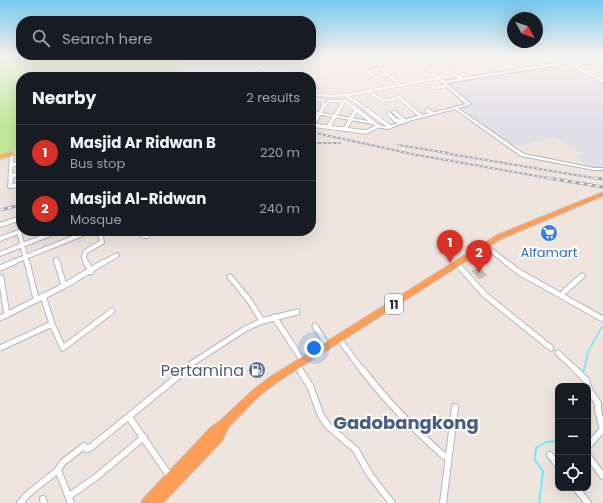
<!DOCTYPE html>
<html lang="en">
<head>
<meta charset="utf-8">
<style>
	:root { --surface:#171b24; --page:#20242c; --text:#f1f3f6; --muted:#9ea1a6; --line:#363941; --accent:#d93025 }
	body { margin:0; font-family:Poppins,sans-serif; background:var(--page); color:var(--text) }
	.controls { position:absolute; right:12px; bottom:12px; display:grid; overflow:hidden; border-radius:8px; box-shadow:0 4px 16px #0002 }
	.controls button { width:36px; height:36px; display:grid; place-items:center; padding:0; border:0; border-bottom:1px solid var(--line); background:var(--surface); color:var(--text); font:20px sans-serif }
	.compass { position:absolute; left:507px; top:12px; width:36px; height:36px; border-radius:50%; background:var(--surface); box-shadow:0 4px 16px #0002; rotate:130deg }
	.you { position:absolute; left:314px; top:348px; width:14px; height:14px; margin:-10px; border:3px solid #fff; border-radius:50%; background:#1a73e8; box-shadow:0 0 0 6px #1a73e833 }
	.badge { display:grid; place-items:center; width:26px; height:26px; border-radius:50%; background:var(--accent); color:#fff; font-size:13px; font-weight:700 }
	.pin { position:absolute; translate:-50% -33px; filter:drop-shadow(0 1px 2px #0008) }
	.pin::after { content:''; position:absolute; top:21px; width:14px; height:12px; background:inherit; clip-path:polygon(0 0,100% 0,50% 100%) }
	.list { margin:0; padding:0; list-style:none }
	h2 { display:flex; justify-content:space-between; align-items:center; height:52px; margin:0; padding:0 16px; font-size:17px }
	h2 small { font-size:13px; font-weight:400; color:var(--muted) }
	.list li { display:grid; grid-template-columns:26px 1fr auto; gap:12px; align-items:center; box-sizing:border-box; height:56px; padding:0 16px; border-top:1px solid var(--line) }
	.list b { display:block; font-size:15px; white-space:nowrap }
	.list p { margin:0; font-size:13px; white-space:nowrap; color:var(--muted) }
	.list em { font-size:13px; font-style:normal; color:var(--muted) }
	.icon { flex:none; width:22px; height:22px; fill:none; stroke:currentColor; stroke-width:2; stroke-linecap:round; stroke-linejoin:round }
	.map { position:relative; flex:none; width:603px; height:503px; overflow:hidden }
	.search { position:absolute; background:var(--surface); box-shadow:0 4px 16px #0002; left:16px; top:16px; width:300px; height:44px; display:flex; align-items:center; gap:10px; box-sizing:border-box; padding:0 14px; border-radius:16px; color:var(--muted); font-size:15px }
	.panel { position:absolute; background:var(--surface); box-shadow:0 4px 16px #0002; left:16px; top:72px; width:300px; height:164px; border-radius:16px }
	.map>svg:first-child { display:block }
</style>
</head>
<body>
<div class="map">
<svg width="603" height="503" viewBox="0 0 603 503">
	<rect width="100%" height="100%" fill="#efe5de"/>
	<path fill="#e0dfe7" d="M555,65l16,6 8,-1 24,12v86l-17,-2 -10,-10 6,-2 -28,-17 -40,11 -55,-40 14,-3 -27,-22z"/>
	<path fill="#c1e997" d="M0,56l176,1 20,-1c-9,3 -16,5 -25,7l2,4 6,-1 5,2 -17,7v2h-146v72l-21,6z"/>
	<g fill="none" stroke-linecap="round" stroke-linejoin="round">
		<path stroke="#6aebf8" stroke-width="1.5" d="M584,370l4,-18 13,-24 2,-1"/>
		<path stroke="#6aebf8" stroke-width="2" d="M583,374l1,-5
			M588,408v7
			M539,503l4,-32 -8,-11 1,-12 10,-6 12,-1"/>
	</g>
	<path fill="#cbc3bd" stroke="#cbc1b7" d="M479,268l8,7 -8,4 -7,-8z"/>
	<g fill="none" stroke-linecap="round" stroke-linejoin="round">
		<g stroke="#b2b7c1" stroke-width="3.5">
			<path id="minor-far4" d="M216,56h6
				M236,56l8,3 7,-3
				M371,56l8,7 2,5 18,16
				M413,56l30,26
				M530,56l-1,1 15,9
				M601,56l2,1
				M415,58l12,-1
				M545,58l11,6
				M374,59l18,-3
				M583,60l10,-2 10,4
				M265,61l13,-5
				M565,62l38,19
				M421,64l12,-2
				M381,68l-13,4 7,5 14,-2
				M446,68l15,11
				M585,72l16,-3
				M248,77l17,-15 -1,-2 -10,-4
				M431,86l4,2 12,-2
				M368,90l14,11 18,-3
				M311,94l19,2 18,-1 90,-17
				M347,96l22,15
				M398,96l17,15
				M311,99l13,1 -2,5
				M321,111l7,-10h18l12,10
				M338,111l6,-10"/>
		</g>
		<g stroke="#b2b7c1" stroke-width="5">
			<path id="minor-far3" d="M357,110l17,13
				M367,110l23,17
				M414,110l7,6
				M427,110l4,3
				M394,112l11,9
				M389,114l6,6 7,2
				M311,125l55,7 12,-6
				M312,125l10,-15
				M328,127l11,-17
				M345,129l11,-19
				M12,165l9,-2
				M12,176l9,-3
				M10,179l2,-25"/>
		</g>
		<g stroke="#b2b7c1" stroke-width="6">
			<path id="minor-far2" d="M11,178l-1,8 11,-1
				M0,225l21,-7
				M136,231l8,5h3l5,-5
				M19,232l8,31
				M0,239l21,-8
				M486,246l21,17
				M0,254l58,-23
				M56,260l1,3
				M11,263l79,-32
				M86,263l-2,-5 1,-6 17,-10 -1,-5 -5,-6
				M103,263l14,-8"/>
		</g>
		<g stroke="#b2b7c1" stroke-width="7">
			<path id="minor-far1" d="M27,262l9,37
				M57,262l7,24
				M86,262l5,10
				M506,262l13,10 84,47
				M457,264l28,31 66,53
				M0,268l14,-6
				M230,277l19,23 13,21
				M1,278l6,37
				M564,292l18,-16
				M43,296l9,28 11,24 49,-37
				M274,317l29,44
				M0,318l64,-32 40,-24
				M315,326l13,20
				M339,339l23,31
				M0,348l52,-24
				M558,353l18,17
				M297,365l3,5
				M185,370l6,-6 54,-35 17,-8 35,-9"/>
		</g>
		<g stroke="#b2b7c1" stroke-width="8">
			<path id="minor" d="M299,369l11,17 11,30 7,10 28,24 14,25 22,28
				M362,369c23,31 53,61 82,87h4
				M575,369l11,11 3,10 9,13v7l5,20
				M129,417l42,61
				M588,446l15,-17
				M550,455l8,10
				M588,456l15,20
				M58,470l13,33
				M576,488l12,15
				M69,496l26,-18 49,-41
				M43,499l1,4
				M20,503l8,-9 30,-24 4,-7 22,-17 2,3 4,-1 97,-79
				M443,503l12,-96"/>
		</g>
		<g stroke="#b2b7c1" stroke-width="2.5">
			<path id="tertiary" d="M583,59l1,1v1l-138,22 25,21 -15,5 -2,-1 1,-1 11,-3 -25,-22 2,-1z"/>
		</g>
		<g stroke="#b2b7c1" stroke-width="2">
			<path id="secondary" d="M456,107l68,47 70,14h9v2h-9l-73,-14 -66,-47 -43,11 -25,9 -10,-2 -4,-3 -62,-11v-2l63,11 5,3 8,2 23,-9z
				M21,151v2l-9,2 -2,-1z"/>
		</g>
		<g stroke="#c8c8c8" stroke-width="2">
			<path id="primary" d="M12,152l3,2 -1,1 -14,4v-4z"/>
		</g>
		<g stroke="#c8c8c8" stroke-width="2">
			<path id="trunk" d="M603,192v4l-102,43 -222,142 -20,15 -31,32 -5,12 -60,63h-22l2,-4 68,-72 10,-7 32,-30 20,-15 224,-140z"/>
		</g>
		<use href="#minor-far4" stroke="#fff" stroke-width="2.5"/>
		<use href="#minor-far3" stroke="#fff" stroke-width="3.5"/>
		<use href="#minor-far2" stroke="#fff" stroke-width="4"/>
		<use href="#minor-far1" stroke="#fff" stroke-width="5"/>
		<use href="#minor" stroke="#fff" stroke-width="6"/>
		<use href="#tertiary" fill="#fff" fill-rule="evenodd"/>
		<use href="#secondary" fill="#fff" fill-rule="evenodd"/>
		<use href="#primary" fill="#fbb857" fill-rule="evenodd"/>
		<use href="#trunk" fill="#fd9e58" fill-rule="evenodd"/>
		<g stroke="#a0a8b8" stroke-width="2">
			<path id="rail-far1" d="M311,132l106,23 137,24
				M311,143h29
				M398,145l51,8
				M443,153l157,26"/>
		</g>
		<g stroke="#a0a8b8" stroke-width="3">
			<path id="rail" d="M548,178l55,9
				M594,178l9,1
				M0,210l21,-5"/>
		</g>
		<use href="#rail-far1" stroke="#fff" stroke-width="1" stroke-dasharray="2.5" stroke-linecap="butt"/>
		<use href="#rail" stroke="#fff" stroke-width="1.5" stroke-dasharray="4" stroke-linecap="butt"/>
	</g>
	<linearGradient id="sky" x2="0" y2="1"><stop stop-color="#75caee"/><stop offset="0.44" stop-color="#f8f3f0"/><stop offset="1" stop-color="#f8f3f0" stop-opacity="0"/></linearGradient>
	<rect width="603" height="127" fill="url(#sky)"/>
	<defs>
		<g id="supermarket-disc" transform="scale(0.9)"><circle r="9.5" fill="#3f7fe0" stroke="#fff"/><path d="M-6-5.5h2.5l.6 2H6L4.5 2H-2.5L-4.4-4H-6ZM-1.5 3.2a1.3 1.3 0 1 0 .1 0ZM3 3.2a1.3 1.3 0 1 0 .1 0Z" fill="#fff"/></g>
		<g id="fuel-disc" transform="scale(0.9)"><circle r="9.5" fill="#5c6f8a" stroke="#fff"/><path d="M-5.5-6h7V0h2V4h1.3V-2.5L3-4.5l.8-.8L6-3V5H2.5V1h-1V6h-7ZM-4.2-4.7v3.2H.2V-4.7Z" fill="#fff"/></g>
	</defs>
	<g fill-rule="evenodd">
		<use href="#supermarket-disc" x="549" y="233"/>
		<use href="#fuel-disc" x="257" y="370"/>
	</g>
	<g text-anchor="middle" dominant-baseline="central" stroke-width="4" stroke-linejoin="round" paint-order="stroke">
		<rect fill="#fff" stroke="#6c6c6c" stroke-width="1" x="385" y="294" width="18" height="20" rx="3"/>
		<g font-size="12" font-weight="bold" fill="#2d2d2d">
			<text x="394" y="304">11</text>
		</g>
		<g font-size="13" fill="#366cbe" stroke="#fff">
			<text x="549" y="252">Alfamart</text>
		</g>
		<g font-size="16" fill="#4e5e75" stroke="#fff" text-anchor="end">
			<text x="244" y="370">Pertamina</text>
		</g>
		<g font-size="18" font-weight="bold" fill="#495d82" stroke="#fff">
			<text x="406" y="422">Gadobangkong</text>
		</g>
	</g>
</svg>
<div class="controls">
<button>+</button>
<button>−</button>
<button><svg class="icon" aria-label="locate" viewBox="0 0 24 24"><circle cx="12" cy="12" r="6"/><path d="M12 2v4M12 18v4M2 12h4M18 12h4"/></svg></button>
</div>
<svg class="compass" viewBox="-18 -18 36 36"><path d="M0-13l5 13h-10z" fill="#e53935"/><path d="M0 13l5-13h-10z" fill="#9ea1a6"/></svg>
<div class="you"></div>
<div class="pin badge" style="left:450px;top:263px">1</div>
<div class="pin badge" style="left:479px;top:273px">2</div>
<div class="search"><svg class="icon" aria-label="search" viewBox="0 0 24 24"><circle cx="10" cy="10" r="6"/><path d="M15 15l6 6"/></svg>Search here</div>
<section class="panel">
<h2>Nearby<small>2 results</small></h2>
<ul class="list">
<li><span class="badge">1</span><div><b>Masjid Ar Ridwan B</b><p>Bus stop</p></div><em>220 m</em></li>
<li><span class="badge">2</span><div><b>Masjid Al-Ridwan</b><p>Mosque</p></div><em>240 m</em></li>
</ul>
</section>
</div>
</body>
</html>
